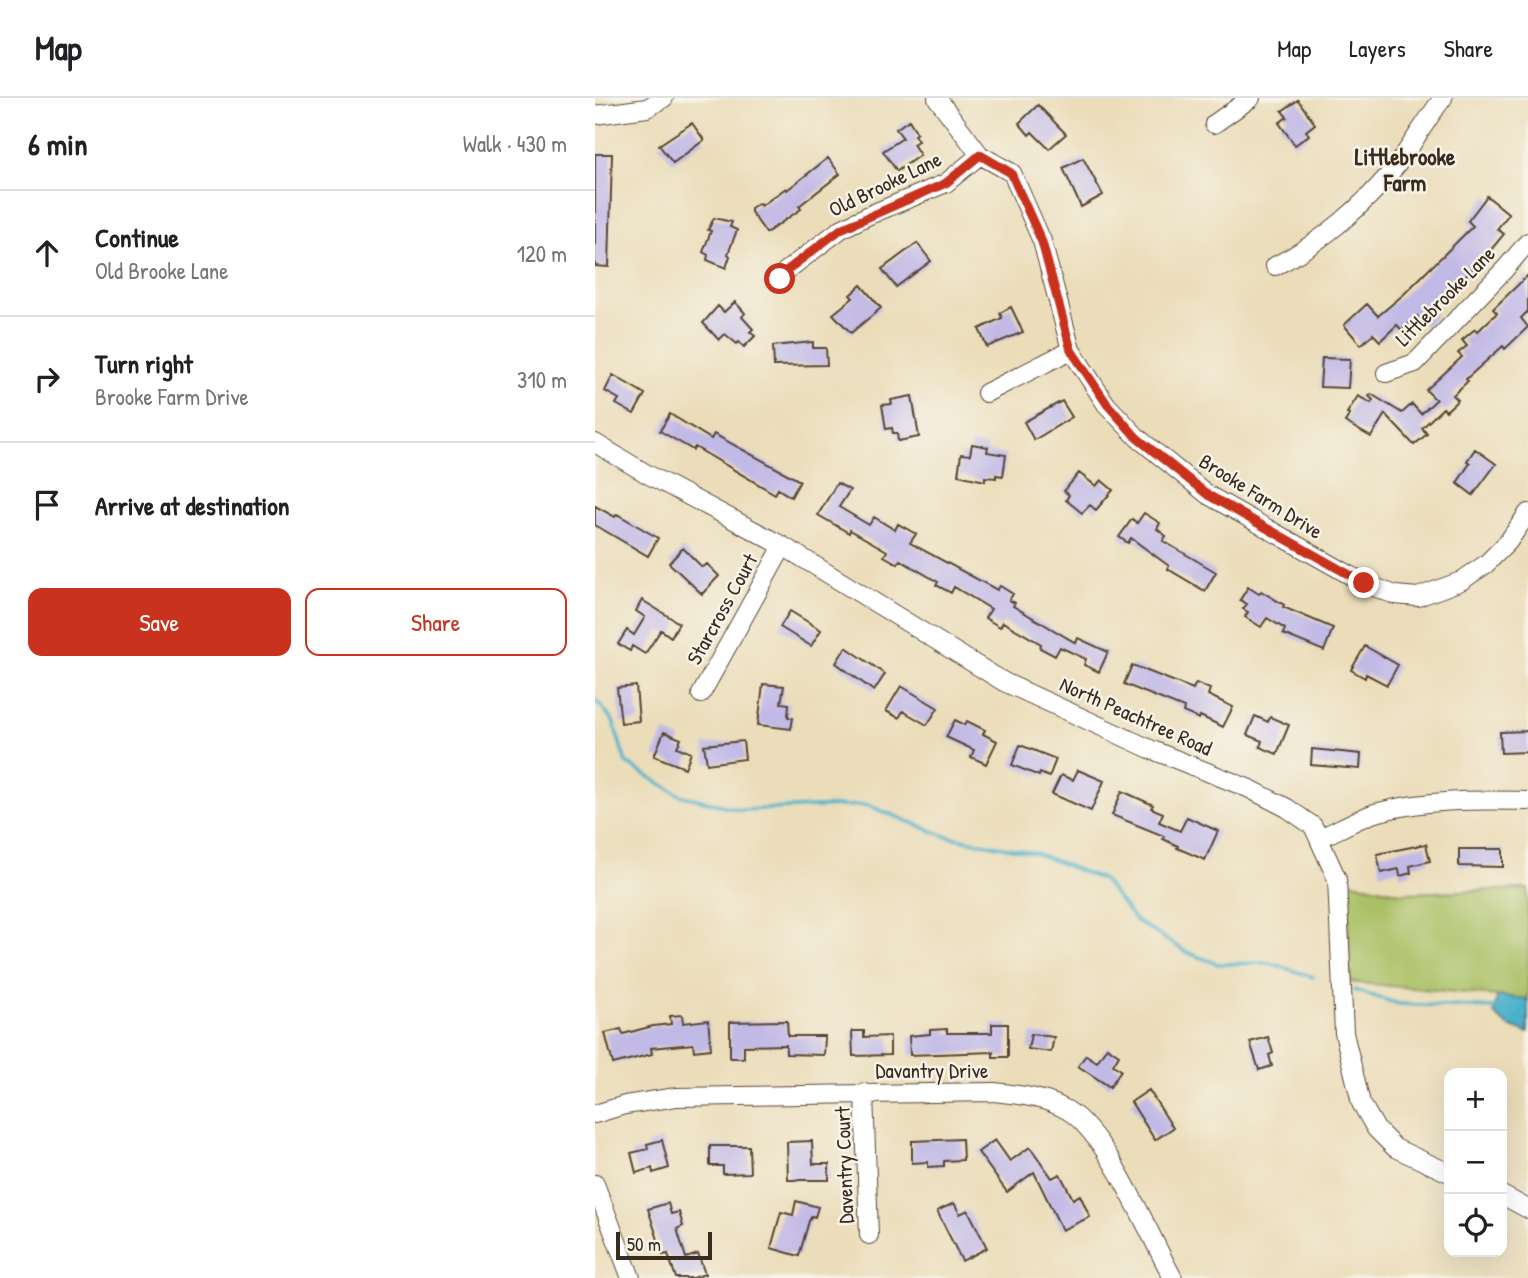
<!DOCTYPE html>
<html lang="en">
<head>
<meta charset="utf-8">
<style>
	:root { --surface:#fff; --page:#f6f6f6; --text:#202124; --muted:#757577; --line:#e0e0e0; --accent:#c8321e }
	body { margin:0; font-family:"Patrick Hand",sans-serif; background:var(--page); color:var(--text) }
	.controls { position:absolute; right:21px; bottom:21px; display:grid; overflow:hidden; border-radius:14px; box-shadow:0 7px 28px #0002 }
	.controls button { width:63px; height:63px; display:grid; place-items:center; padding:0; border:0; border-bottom:2px solid var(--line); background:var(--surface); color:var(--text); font:35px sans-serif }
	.scale { position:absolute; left:21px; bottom:18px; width:96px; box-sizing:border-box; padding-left:7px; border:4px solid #3b2a1e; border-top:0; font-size:19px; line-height:24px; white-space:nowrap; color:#3b2a1e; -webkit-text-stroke:5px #f7f3e8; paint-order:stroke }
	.stop { position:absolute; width:21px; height:21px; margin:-16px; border:5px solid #c8321e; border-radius:50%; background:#fff }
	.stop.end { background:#c8321e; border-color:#fff; box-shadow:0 2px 7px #0008 }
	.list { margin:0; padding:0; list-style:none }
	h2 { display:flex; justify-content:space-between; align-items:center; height:91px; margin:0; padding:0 28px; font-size:30px }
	h2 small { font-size:23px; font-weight:400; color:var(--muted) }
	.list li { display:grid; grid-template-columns:46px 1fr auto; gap:21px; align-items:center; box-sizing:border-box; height:126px; padding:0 28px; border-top:2px solid var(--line) }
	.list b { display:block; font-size:26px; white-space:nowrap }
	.list p { margin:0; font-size:23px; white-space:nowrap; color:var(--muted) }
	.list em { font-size:23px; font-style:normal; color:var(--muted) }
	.actions { display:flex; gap:14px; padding:21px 28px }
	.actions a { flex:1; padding:16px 0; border:2px solid var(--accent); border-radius:14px; text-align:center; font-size:24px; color:var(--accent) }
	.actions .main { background:var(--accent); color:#fff }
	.icon { flex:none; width:38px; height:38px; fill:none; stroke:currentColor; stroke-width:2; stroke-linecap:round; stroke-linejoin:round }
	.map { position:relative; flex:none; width:933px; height:1180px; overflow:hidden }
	header { display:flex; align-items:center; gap:42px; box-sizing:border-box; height:98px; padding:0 35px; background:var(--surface); border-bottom:2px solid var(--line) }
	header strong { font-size:33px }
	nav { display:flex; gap:38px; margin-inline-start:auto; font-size:24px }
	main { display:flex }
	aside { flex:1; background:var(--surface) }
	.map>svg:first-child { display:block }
</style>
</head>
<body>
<header>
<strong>Map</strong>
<nav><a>Map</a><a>Layers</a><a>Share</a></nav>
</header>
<main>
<aside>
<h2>6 min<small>Walk · 430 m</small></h2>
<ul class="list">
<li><svg class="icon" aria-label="ahead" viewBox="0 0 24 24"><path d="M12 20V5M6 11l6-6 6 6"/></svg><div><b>Continue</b><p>Old Brooke Lane</p></div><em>120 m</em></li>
<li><svg class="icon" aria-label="right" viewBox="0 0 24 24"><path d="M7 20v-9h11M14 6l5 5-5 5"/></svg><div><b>Turn right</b><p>Brooke Farm Drive</p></div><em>310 m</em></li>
<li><svg class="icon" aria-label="arrive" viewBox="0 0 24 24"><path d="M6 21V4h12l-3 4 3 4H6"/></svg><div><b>Arrive at destination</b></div></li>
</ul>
<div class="actions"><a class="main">Save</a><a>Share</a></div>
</aside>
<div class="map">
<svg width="933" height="1180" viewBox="0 0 933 1180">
	<rect width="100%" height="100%" fill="#f7f3e8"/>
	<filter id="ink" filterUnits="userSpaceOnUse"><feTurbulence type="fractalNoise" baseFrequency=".0143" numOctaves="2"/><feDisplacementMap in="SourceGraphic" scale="14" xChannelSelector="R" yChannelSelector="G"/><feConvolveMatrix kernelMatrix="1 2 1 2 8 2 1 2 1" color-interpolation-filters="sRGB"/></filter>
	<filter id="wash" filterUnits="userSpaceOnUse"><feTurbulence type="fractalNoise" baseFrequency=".00686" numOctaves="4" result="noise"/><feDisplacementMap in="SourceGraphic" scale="28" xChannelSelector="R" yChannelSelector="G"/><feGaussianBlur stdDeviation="1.57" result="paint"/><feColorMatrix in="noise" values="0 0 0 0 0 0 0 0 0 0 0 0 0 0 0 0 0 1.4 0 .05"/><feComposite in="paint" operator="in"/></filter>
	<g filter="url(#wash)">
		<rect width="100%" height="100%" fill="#ebddb9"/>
		<path fill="#aac065" stroke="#727542" stroke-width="2" d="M753,783l53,12 127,-4v110l-179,-17z"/>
		<path fill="#4cb1cb" stroke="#446e74" stroke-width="2" d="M902,898l31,3v34l-20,-7 -14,-12z"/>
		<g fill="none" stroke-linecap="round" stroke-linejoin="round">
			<path stroke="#4cb1cb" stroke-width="3.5" d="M0,601l18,22 13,42 54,32 61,15 126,-5 78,31 90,17 68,27 32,40 51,32 32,12 52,-1 43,14
				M759,892l45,14 96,4"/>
		</g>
		<g id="blocks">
			<path fill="#c2bae6" d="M703,2l17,24 -9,7 3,4 -14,10 -16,-22 8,-6 -5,-6z
				M443,7l28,29 -17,15 -17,-17 -3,3 -10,-12z
				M314,22l8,13 -3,2 4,6 -5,3 7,11 -23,16 -14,-20 20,-13 -7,-9z
				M97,25l12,17 -31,23 -14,-18z
				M0,56h17l-3,113 -14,-1z
				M233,60l12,16 -41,32 2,3 -35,24 -15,-21v-4l8,-5 2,3 25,-18 1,2z
				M488,60l20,37 -22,12 -18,-39z
				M892,98l22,18 -12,15 7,5 -14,17 -59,59 5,6 -11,10 -8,-10 -15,14 -5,-5 -17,16 -7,-7 -12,11 -17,-20 23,-21 11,12 26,-22 69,-68 -5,-5z
				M119,120l18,4 -2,5 7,3 -9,24 2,2 -4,12 -19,-8 1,-5 -5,-3 8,-21 -3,-1z
				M322,145l14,18 -35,26 -14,-18z
				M933,177v36l-7,7 7,9 -23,22 -2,-3 -37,33 2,2 -15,14 5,5 -12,11 -3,-3 -21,20 5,6 -13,11 -29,-31 -14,23 -26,-15 5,-8 -3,-1 11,-17 13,7 2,-3 -4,-4 2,-2 31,19 10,-9 9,10 15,-14 -10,-10 36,-33 -4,-4 9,-7 -5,-6 13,-11 2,3 20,-19 -4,-4z
				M266,187l20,23 -30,25 -18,-19 20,-16 -3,-3z
				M140,204l10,11 -3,4 11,12 -3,3 5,4 -11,11 -5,-5 -2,2 -12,-10 -6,6 -16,-17 15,-17 6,6z
				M416,209l12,25 -36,15 -8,-18 23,-11 -2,-5z
				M218,244v6h13l1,17 -53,1 -1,-20z
				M727,260l28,1 -2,29 -28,-1z
				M18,277l32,19 -11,20 -18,-10 3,-5 -14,-8z
				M317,298l7,41 -21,4 -1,-8h-4l-1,-5 -6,1 -4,-24 10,-1 -1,-4z
				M467,303l10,16 -38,23 -10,-18z
				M75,316l41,25 3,-5 86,47 -9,16 -13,-8 -3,5 -80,-47 -2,3 -33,-19z
				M377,346l16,3 -1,5 19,3 -3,21 -7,-1v3l-11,-1v4l-27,-6 3,-21 9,1z
				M880,351l21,15 -23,31 -16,-12 13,-20 -3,-2z
				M484,375l17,13 5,-6 12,10 -17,20 -6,-5 -8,8 -16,-13 3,-5 -5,-4z
				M242,385l13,7 -11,17 30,18 5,-8 21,13 3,-6 18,10 -6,9 87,47 3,-4 13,8 -4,6 6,3 -2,3 63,37 2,-5 30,14 -9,20 -15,-7 2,-6 -26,-12 -5,9 -15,-8 1,-4 -38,-22 -3,5 -15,-9 6,-9 -37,-22 -3,6 -15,-8 2,-3 -38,-22 -2,4 -14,-8 3,-5 -37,-21 -1,3 -31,-18z
				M0,408l20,11 2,-3 41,24 -10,18 -53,-31z
				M549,415l16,10 -3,6 9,7 -3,5 53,31 -11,19 -37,-22 1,-3 -38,-28 -3,5 -9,-6 13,-18 5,4z
				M88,450l19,19 5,-3 12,12 -17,18 -33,-31z
				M653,489l11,7 2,-3 23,14 -1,2 50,21 -9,23 -41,-17 2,-5 -18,-11 -6,9 -16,-10 3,-5 -5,-3 4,-5 -7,-4z
				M47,502l37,23 -8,14 -10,-7 -16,24 -13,-8 -2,5 -12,-7 9,-14 7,5 11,-18 -9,-6z
				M195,513l31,19 -10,16 -31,-19z
				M770,548l33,19 -11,20 -21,-11 -1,4 -14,-8z
				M251,549l39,27 -11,17 -38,-28z
				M537,567l61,24 3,-6 14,6 -2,6 25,12 -10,20 -23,-11 -1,3 -16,-7 1,-4 -60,-24z
				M168,586l21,2 -3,17 8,1 -1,13 5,1 -2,11 -33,-4z
				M41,588l3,35 -18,2 -4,-35z
				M306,588l37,22 -11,17 -24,-14 -4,7 -13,-7z
				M660,618l13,6 2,-5 19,8 -12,29 -17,-7 2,-6 -15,-6z
				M360,622l10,5 2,-4 18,9 -2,4 14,7 -11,23 -15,-7 3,-7 -28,-13z
				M933,633v21l-27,1 -1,-21z
				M69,634l17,7 -4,8 14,6 -6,15 -31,-12z
				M148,643l2,18 -38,5 -3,-19z
				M425,647l36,14 -7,18 -9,-4 -1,3 -27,-11z
				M717,651l49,5 -1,15 -49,-4z
				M483,672l26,11 -13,30 -39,-17 9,-19 12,5z
				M527,693l31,14 -2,3 12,5 -4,9 21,9 7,-14 31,14 -13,29 -28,-12 1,-2 -15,-7 1,-3 -52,-21z
				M831,746l4,17 -20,5 1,7 -11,3 -1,-7 -18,4 -4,-19z
				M864,751h44v18l-44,-1z
				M87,917l1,8 25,-3 3,29 -17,2 -1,-7 -42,4 1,6 -39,10 -8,-31 16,-4 2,5 30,-8 18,-2 -1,-8z
				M192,923l1,15h37l-1,19 -38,-1v-9l-42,1v12h-14v-36z
				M397,926h16v33h-15v-5l-83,3 -1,-19 21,-2v-4l17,-1v4h45z
				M257,933h12v6l26,-1v19l-37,1z
				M436,936l23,3 -3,15 -23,-3z
				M673,939l5,16 -4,2 3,11 -13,4 -9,-28z
				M512,949l12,8 -6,10 8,5 -11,17 -32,-21 8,-11 11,7z
				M554,992l24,38 -18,12 -24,-38z
				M367,1041l1,21 -19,1v5l-16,1v-5l-16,1v-22z
				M67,1042l7,28 -16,5 -1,-5 -16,5 -5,-20 17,-4 -1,-5z
				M400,1042l15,21 20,-14 22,31 8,-4 13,25 7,-4 10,22 -28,13 -28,-58 -27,20 -29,-40z
				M217,1043l1,23h16v16h-41l-1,-38z
				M115,1048h39l1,27 -27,1v-8h-13z
				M201,1103l22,6 -3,10 -3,-1 -3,5 -10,35 -28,-8 10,-36 12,3z
				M73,1105l3,11 8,-2 4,14 -6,3 9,29 12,-4 7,20 -12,4h-17l-8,-24 -5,1 -15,-46z
				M359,1105l6,11 8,-4 19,38 -25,13 -25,-50z"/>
		</g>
	</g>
	<g filter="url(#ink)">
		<use href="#blocks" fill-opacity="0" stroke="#554535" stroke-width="2"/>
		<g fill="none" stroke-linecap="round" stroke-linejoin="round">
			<g stroke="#554535" stroke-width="20">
				<path id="minor" d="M342,0l43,57 32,18 30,68 29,109 35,54 32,34 70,57 156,88 31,12 23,2 43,-16 25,-17 22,-22 20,-29
					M0,17l52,-7 17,-10
					M619,26l37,-26
					M680,168c46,-23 89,-60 121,-100 17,-22 30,-46 47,-68
					M185,182l6,-9 55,-42 26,-13 79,-33 34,-28
					M791,275l29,-10 90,-94 23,-27
					M391,295l85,-43
					M0,345l52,31 136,72 221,136 146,67 100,40 37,19 26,18 24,53 7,154 17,70 15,26 19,19 54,25
					M106,596l82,-148
					M725,740c18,-8 37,-19 55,-25 50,-14 102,-13 153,-12
					M269,995l5,142
					M0,1016l30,-9 51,-8 318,-5c25,3 51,5 73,18 41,24 82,125 106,168
					M0,1086l36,94
					M907,1097l26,14"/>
			</g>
			<use href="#minor" stroke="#fff" stroke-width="18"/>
		</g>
	</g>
	<g fill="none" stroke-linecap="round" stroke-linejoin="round" filter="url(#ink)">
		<path stroke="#c8321e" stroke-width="9" d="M185,181l6,-8 55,-42 105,-46 34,-28 31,18 31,69 29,108 36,54 30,34 71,57 156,88"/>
	</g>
	<g text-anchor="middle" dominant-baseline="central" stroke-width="5" stroke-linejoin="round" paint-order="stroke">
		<g font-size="21" fill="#3b2a1e" stroke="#f7f3e8">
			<text transform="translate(290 86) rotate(-26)">Old Brooke Lane</text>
			<text transform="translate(850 198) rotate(-45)">Littlebrooke Lane</text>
			<text transform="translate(666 398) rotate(32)">Brooke Farm Drive</text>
			<text transform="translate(127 511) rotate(-61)">Starcross Court</text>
			<text transform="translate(541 618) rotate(24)">North Peachtree Road</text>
			<text x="337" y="972">Davantry Drive</text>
			<text transform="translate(249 1067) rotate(-92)">Daventry Court</text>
		</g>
		<g font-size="23" font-weight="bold" fill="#3b2a1e" stroke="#f7f3e8">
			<text x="810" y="58">Littlebrooke<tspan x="810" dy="26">Farm</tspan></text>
		</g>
	</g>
</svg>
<div class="controls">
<button>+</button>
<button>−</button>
<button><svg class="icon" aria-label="locate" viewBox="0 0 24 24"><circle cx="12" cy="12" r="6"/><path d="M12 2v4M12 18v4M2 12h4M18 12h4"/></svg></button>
</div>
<div class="scale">50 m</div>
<div class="stop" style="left:185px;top:181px"></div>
<div class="stop end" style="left:769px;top:485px"></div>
</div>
</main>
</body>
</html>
